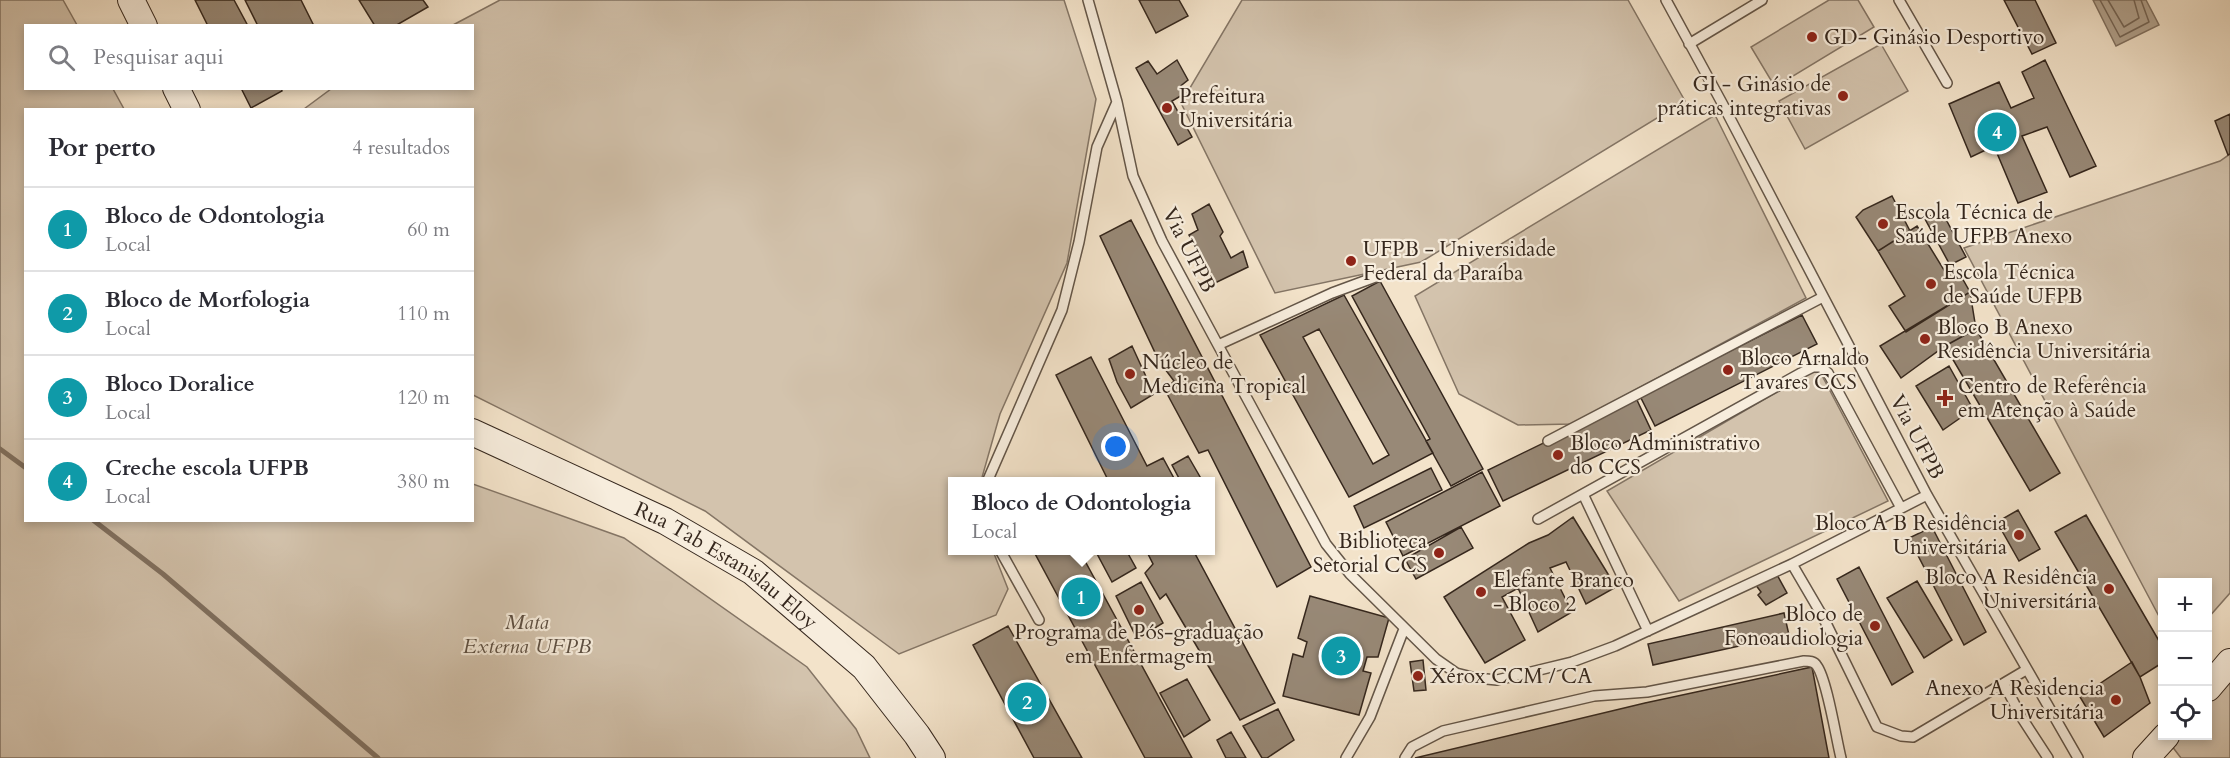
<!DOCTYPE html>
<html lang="pt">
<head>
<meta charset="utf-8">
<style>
	:root { --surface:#fff; --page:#f2f2f3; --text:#2b2b33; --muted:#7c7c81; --line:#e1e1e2; --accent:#0f766e }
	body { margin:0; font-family:Cardo,serif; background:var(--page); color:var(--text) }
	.controls { position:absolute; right:18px; bottom:18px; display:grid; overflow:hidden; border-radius:0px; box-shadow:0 3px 9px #0003 }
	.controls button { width:54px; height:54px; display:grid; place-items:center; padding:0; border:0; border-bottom:2px solid var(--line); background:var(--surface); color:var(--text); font:30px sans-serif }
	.you { position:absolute; left:1116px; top:447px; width:21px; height:21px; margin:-15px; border:4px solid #fff; border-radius:50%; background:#1a73e8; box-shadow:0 0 0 9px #1a73e833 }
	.badge { display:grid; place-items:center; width:39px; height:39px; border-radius:50%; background:var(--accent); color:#fff; font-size:20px; font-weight:700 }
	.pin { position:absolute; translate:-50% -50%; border:3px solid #fff; box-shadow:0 2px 6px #0006 }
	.popup { position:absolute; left:948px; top:477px; width:267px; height:78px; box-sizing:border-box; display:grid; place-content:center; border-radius:0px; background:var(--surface); filter:drop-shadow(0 2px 4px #0005); font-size:20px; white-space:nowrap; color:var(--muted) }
	.popup b { font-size:22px; color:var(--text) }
	.popup::after { content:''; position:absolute; left:50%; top:100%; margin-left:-12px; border:12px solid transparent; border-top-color:var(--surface) }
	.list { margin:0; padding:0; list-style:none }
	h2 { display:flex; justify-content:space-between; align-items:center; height:78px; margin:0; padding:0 24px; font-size:26px }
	h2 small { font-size:20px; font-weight:400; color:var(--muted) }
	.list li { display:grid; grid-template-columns:39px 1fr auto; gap:18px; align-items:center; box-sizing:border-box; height:84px; padding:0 24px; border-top:2px solid var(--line) }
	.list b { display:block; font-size:22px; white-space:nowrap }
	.list p { margin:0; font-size:20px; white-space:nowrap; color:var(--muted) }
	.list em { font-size:20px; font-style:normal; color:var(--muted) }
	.icon { flex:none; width:33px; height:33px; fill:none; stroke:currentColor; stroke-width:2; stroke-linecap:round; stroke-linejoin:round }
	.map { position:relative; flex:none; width:2230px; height:758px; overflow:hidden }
	.search { position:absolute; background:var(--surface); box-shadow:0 3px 9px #0003; left:24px; top:24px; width:450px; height:66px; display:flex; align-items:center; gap:15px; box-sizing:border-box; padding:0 21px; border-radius:0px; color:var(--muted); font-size:22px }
	.panel { position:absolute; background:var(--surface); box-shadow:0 3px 9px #0003; left:24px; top:108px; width:450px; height:414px; border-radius:0px }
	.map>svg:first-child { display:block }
</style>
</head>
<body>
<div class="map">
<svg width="2230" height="758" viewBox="0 0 2230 758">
	<rect width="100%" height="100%" fill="#f3e3ca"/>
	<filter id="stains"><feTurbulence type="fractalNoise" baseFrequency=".00333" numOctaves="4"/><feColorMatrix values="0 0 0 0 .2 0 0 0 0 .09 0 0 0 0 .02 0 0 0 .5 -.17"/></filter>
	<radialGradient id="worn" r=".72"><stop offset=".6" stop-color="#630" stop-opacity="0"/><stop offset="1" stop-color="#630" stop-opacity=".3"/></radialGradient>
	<path fill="#d3c3ad" stroke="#847565" stroke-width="1.5" d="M0,0h63l14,25 -51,1v62l87,1 11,20 -98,1v410h446l1,-36 151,54 183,129 49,62 14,29h-870z
		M500,0h564l32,99 -29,164 -67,151 -19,67 -29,1v68l41,1 15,38 -12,26 -97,39 -194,-143 -232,-116 -1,-285 -168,-1 27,-20 141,-1v-62l-19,-1z
		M1242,0h386l57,101 -264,161 -146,31 -94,-190z
		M1829,0h29l16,27 -99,60 -24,-40z
		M1881,44l27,47 -103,58 -26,-48z
		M1715,115l91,183 -234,126 -54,1 -59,-31 -44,-98z
		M2230,154v439l-22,25v-36h-46v40l-198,-374 256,-87z
		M1818,368l70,133 -209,100 -72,-110z
		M2230,671v87h-49l-13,-17 6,-5h34v-39z"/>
	<path fill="#b2a38f" stroke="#807161" stroke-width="1.5" d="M2093,0h53l13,25 -43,21z"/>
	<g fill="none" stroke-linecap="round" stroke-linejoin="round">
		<path stroke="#746556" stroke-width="1.5" d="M2100,0l20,37 29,-15 -8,-22
			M2108,0l16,27 15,-9 -5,-18"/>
		<path stroke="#807161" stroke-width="5" d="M0,449l26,19
			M93,520l70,54 215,184"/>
	</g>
	<path fill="#988977" stroke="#35271d" stroke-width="1.5" fill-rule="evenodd" d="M195,0h39l14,26h-40z
		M245,0h56l13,26h-56z
		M359,0h64l5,7 -33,19h-20z
		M1139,0h40l9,16 -32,17z
		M2004,0h31l21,43 -24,11z
		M1177,60l11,20 -10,8 6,6 -12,7 20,36 -14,8 -42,-77 12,-7 9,13z
		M2045,60l51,106 -26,11 -23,-50 -25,9 25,56 -29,11 -24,-57 -23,11 -22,-53 50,-22 12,26 23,-10 -12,-26z
		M241,88h40l1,3 -31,17z
		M2230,114v40l-2,1 -13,-34z
		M1892,196l18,35 -32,20 -22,-34 7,-7z
		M1209,204l14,28 -3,4 11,22 12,-7 5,16 -33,16 -26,-48 9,-5 -6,-16z
		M1941,210l25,47 -16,8 -25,-46z
		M1131,220l180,347 -34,20 -69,-137 -9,3 -34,-63 9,-9 -15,-20 -59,-125z
		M1917,226l30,49 10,-6 13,23 -64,40 -17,-26 16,-10 -27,-45z
		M1380,281l103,188 -32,17 -25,-45 4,-2 -78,-143z
		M1970,292l6,37 -31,17 -44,32 -21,-32z
		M1344,295l89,158 -84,44 -89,-162zM1319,329l70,126 -16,9 -70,-127z
		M1802,315l15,29 -162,82 -15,-30z
		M1976,329l84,144 -30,18 -85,-145z
		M1132,346l22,48 -23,14 -14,-26 -8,-23z
		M1091,357l56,109 16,-8 13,24h-67l-53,-107z
		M1949,366l24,43 -30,21 -27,-44z
		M1636,398l15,32 -148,71 -15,-31z
		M1188,456l15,26h-22l-9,-17z
		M1431,468l11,22 -78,38 -10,-22z
		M1482,472l18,34 -97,50 -17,-34z
		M2018,510l22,39 -21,12 -22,-39z
		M2086,515l76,131v17l-22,14 -85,-145z
		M1573,517l43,70 -30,17 -20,-42 -16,6 22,44 -34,20 -20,-44 -16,9 23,43 -40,23 -41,-66 85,-54 19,-8z
		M1461,527l12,21 -57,31 -11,-20z
		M1932,527l54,105 -22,13 -55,-107z
		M1033,550h46l113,208h-47z
		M1095,550h31l10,18 -24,14z
		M1146,550h47l82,153 -35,17 -74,-126 -6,5 -15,-26 8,-9z
		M1859,567l54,105 -21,13 -55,-106z
		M1776,573l11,20 -21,12 -8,-10 3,-3 -6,-8z
		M1917,581l35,59 -28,18 -37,-60z
		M1141,582l22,41 -26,16 -21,-43z
		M1310,596l79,22 -11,39h-11l-4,14 8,2 -12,42 -76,-19 10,-42 10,3 4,-15 -9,-4z
		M1784,613l5,22 -136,30 -5,-21z
		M1008,626l74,132h-48l-61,-113z
		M1423,660l3,30 -12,1 -4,-29z
		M2132,662l8,15 10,26 -46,34 -24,-40z
		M1812,667l17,91h-414l230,-55z
		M1187,679l23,41 -26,17 -24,-44z
		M1278,709l16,31 -27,18h-5l-19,-32z
		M1231,732l15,26h-20l-9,-18z"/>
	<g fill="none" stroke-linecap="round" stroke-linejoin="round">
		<g stroke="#645648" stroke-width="12">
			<path id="lane" d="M1088,0l29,102 16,74 29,65 56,104 114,-52 46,-17
				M1666,0l56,103 205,392 151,263
				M1899,0l48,83
				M1689,44l73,-44
				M1218,345l108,199 24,30 86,85 20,14 20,5 21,2 30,-7 45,-11 43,-16 177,-82 135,-69
				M1548,441l275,-144
				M987,482l75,-172 17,-68 18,-95 20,-45
				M1583,494l65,137
				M1538,519l263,-146 12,-6h8l7,6 73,135
				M1000,550l39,70
				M1792,564l31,53 54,110 24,9 12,1 113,-67
				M2004,684l18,34 26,40
				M1346,758l24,-41 34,-88
				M1405,758l7,-11 31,-16 151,-35 53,-4 157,-31c5,0 10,0 13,5 10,14 19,72 24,92"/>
		</g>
		<g stroke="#35271d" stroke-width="28">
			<g id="secondary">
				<path d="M131,0l13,26"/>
				<path d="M176,88l11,22"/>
				<path id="s1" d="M472,432l193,89 88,51 111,95 53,68 15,23"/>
				<path d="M2208,688l22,-26"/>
				<path d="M2146,758l20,-22"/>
			</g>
		</g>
		<use href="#lane" stroke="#f7eddd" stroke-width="9"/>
		<use href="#secondary" stroke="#f7eddd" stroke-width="26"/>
	</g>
	<g fill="#8f2418" stroke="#f7eddd" stroke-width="2">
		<circle cx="1812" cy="37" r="6"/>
		<circle cx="1843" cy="96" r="6"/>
		<circle cx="1167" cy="108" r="6"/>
		<circle cx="1883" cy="224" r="6"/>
		<circle cx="1351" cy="261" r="6"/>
		<circle cx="1931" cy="284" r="6"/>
		<circle cx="1925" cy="339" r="6"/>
		<circle cx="1728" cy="370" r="6"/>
		<circle cx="1130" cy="374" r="6"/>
		<path d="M1942 389h6v6h6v6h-6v6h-6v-6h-6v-6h6z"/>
		<circle cx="1558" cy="455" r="6"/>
		<circle cx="2019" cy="535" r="6"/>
		<circle cx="1439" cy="553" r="6"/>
		<circle cx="2109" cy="589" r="6"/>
		<circle cx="1481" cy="592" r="6"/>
		<circle cx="1139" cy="610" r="6"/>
		<circle cx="1875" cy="626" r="6"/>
		<circle cx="1418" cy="676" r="6"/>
		<circle cx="2116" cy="700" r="6"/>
	</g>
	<g text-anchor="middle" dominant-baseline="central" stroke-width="4.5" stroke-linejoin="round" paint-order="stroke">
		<g font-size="21" fill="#35271d" stroke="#f7eddd" text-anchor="start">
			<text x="1824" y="37">GD- Ginásio Desportivo</text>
			<text x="1831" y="84" text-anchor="end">GI - Ginásio de<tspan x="1831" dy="24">práticas integrativas</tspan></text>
			<text x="1179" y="96">Prefeitura<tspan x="1179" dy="24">Universitária</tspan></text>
			<text x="1895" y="212">Escola Técnica de<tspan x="1895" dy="24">Saúde UFPB Anexo</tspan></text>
			<text x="1363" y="249">UFPB - Universidade<tspan x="1363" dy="24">Federal da Paraíba</tspan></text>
			<text x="1943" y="272">Escola Técnica<tspan x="1943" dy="24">de Saúde UFPB</tspan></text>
			<text x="1937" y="327">Bloco B Anexo<tspan x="1937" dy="24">Residência Universitária</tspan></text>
			<text x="1740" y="358">Bloco Arnaldo<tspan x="1740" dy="24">Tavares CCS</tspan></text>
			<text x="1142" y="362">Núcleo de<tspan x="1142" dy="24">Medicina Tropical</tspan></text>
			<text x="1958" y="386">Centro de Referência<tspan x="1958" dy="24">em Atenção à Saúde</tspan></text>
			<text x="1570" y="443">Bloco Administrativo<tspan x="1570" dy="24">do CCS</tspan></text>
			<text x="2007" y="523" text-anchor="end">Bloco A B Residência<tspan x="2007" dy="24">Universitária</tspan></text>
			<text x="1427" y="541" text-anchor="end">Biblioteca<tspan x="1427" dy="24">Setorial CCS</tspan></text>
			<text x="2097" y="577" text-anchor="end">Bloco A Residência<tspan x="2097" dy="24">Universitária</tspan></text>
			<text x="1493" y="580">Elefante Branco<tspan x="1493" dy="24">- Bloco 2</tspan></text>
			<text x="1863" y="614" text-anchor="end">Bloco de<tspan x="1863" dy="24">Fonoaudiologia</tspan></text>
			<text x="1139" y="632" text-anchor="middle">Programa de Pós-graduação<tspan x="1139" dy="24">em Enfermagem</tspan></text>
			<text x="1430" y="676">Xérox CCM / CA</text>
			<text x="2104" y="688" text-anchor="end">Anexo A Residencia<tspan x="2104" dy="24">Universitária</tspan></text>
		</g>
		<g font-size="21" fill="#35271d" stroke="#f7eddd">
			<text transform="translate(1189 250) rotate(63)">Via UFPB</text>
			<text transform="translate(1917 437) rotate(62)">Via UFPB</text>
			<text stroke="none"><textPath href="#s1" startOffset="288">Rua Tab Estanislau Eloy</textPath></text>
		</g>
		<g font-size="21" font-style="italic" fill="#5c4e41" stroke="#f7eddd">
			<text x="527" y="622">Mata<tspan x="527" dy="24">Externa UFPB</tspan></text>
		</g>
	</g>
	<rect width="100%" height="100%" filter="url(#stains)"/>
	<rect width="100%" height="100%" fill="url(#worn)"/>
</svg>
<div class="controls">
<button>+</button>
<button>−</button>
<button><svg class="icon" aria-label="locate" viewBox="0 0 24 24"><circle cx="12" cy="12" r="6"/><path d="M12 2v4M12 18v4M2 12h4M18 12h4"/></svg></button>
</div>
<div class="you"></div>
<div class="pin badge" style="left:1081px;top:597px;background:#0f9aa8">1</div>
<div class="popup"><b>Bloco de Odontologia</b>Local</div>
<div class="pin badge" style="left:1027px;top:702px;background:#0f9aa8">2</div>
<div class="pin badge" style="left:1341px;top:656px;background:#0f9aa8">3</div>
<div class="pin badge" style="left:1997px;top:132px;background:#0f9aa8">4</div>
<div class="search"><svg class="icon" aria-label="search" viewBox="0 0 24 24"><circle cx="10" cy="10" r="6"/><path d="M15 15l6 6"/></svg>Pesquisar aqui</div>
<section class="panel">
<h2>Por perto<small>4 resultados</small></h2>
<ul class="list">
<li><span class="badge" style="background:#0f9aa8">1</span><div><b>Bloco de Odontologia</b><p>Local</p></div><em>60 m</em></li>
<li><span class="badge" style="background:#0f9aa8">2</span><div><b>Bloco de Morfologia</b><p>Local</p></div><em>110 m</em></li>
<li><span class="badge" style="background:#0f9aa8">3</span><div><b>Bloco Doralice</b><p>Local</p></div><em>120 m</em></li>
<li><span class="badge" style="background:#0f9aa8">4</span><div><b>Creche escola UFPB</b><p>Local</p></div><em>380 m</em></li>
</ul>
</section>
</div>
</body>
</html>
